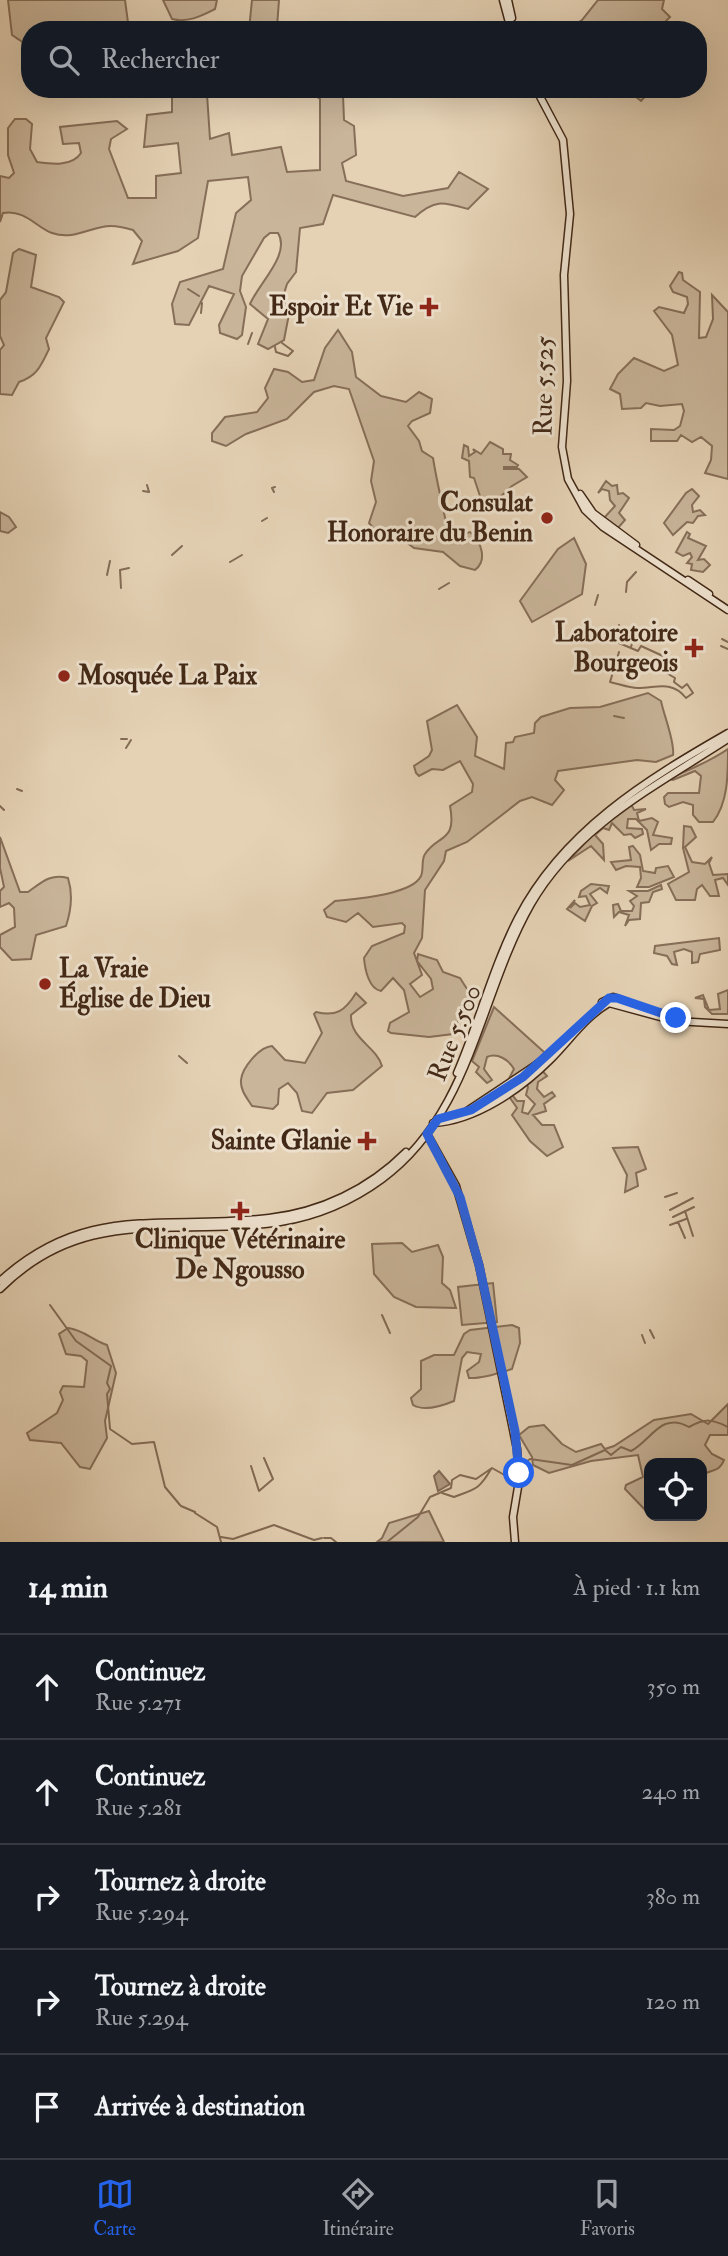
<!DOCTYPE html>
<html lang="fr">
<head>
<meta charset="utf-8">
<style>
	:root { --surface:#171b24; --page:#242831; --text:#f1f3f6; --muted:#9ea1a6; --line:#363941; --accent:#2563eb }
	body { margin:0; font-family:"IM FELL Double Pica",serif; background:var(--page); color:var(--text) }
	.controls { position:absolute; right:21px; bottom:21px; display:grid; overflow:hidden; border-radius:14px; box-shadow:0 7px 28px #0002 }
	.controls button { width:63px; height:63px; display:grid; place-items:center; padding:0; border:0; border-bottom:2px solid var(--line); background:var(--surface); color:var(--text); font:35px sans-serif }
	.stop { position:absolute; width:21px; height:21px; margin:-16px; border:5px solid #2563eb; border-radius:50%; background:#fff }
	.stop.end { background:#2563eb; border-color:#fff; box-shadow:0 2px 7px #0008 }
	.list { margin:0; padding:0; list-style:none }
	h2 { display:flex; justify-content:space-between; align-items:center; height:91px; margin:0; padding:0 28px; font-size:30px }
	h2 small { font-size:23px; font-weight:400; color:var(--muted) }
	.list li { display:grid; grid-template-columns:46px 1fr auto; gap:21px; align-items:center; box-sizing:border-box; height:105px; padding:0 28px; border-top:2px solid var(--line) }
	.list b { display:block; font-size:26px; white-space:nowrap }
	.list p { margin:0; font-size:23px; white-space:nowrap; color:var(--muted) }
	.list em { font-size:23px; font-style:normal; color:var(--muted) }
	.icon { flex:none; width:38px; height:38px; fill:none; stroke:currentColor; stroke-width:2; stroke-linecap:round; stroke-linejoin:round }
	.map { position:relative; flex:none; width:728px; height:1542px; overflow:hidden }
	.search { position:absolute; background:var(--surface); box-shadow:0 7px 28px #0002; left:21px; right:21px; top:21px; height:77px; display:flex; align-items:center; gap:18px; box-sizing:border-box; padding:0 24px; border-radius:28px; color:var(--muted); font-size:26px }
	.sheet { height:616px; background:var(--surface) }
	nav { display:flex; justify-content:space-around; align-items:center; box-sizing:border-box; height:98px; border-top:2px solid var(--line); background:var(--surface); font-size:19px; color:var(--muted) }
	nav a { display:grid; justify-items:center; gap:4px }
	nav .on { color:var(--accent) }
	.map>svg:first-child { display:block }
</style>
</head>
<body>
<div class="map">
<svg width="728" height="1542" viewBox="0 0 728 1542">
	<rect width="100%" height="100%" fill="#e5d2b5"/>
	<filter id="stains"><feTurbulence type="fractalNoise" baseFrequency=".00286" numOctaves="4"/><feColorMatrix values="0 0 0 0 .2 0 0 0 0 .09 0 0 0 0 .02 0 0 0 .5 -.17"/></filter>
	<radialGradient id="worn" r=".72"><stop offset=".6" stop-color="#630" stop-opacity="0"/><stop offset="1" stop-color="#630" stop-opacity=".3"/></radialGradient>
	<path fill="#c9b59a" stroke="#866e58" stroke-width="2" d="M8,0h117l4,30h-99v10l-6,3 -12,-8z
		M163,0h54l-2,9c-14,7 -27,14 -43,10z
		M252,0h27l-2,27 33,-5 2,8h-63z
		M598,0h66l-2,9 8,8 -5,5 2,8h-100l15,-10z
		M219,89h68l-26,8 -42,-1z
		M307,89h26l10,6 1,25 10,6 2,29 -14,8 4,18 57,15 45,-8 11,-16 29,17 -20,20c-25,-7 -33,-10 -53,8l-82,-22 -10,29 -23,4 -4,44 -9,12 -4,13 6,17 -5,26 -16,9 -10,-5 10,-25 -18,-15c9,-21 41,-50 28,-71h-8l-6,5 -22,38 -2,15 6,16 -4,28 -5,4 -17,-6 -1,-8 15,-31 -25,-8 -20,39 -14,-1 -3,-20 8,-22 43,-13 13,-56 15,-13 -3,-23 -40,4 -10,57 -20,13 -45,13 9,-23 -9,-11c-7,-2 -15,-4 -22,-4 -21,0 -36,15 -59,7 -15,-5 -27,-24 -49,-20l-3,9v-46l9,2 5,-5 -6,-18v-27l7,-9h11l6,5 -2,25 7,13c14,2 35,5 44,-9l-2,-10 -16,1 -3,-17 57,-6 10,8 -16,10 -2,10 19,49h28v-22l25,-3 -3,-30 -34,4 3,-32 25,-3v-15l35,-3 3,45 19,-6 3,22 49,-8 6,25 33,-2v-71z
		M626,89h26l-11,12z
		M19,249l17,6 -5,32 28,10 5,5 -18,36 3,11c-8,17 -12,27 -30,33l-7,13 -12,-1v-44l4,-5 -4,-9v-36l6,-8 7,-39z
		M679,272l3,1 1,7 17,12 -1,46 7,-1 7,-18 -1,-24 16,17v167l-23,-6 6,-13 1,-14 -11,-9 -9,5 -11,-7 -4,6h-26v-12l23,1 6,-4 4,-15 -2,-7 -22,2 -14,-3 -5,5 -19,1 -2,-15 -10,-5 8,-15 16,-16 30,13 14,-6 -6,-30 -18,-24 5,-4 25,6 4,-9 -1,-7 -14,-5 -3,-6z
		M338,330l14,22 4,25 25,19 25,6 13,-10 13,7 -2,14 -18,8 -4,5 11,15 3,10 11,7c4,25 10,49 15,74l7,5 15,-5c11,9 18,28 5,38l-15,-4 -17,-14 -29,-4 -25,-19h-15l-5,-6 7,-21 -5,-21 3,-20 -25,-72 -15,-3 -20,6 -27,27 -41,15 -20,12 -14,-5v-8l13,-16 32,-5 11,-14 -3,-10 9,-19 14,3 14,10 12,-2 11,-32z
		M490,442l13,7v5h8l-1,6 8,5 -1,2h-13v2h15l8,8 -15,9 -27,25 -11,-33 -4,-1 -1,-16 -7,-3 2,-13 4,2 1,9 6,-4 -2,-3 8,5z
		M606,481l6,5 5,-1 1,9 5,-1 6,5 -10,15 6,7 -7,8 -15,-9 12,-13 -5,-6 -1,-9 -7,-2 -4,4z
		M692,489l7,7 -7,9 1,7 7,-2 5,5 -7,1 -5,7 -6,-1 -14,13 -9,-12 22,-30z
		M0,512l9,5 7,10 -8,6 -8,-2z
		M687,532l3,2 -2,4 18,8 -8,14 6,-1 6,6 -7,7 -12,-2 1,-6 -5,-1 5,-6 -2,-4 -7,3 -7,-4z
		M574,538l12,26 -4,30 -50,28 -12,-21 38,-52z
		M648,693l13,8c3,15 14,41 12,54l-17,7 -19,-2 -79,11 -3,9 9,10 -12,15 -20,-8 -12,4 -53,41 -21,9 -2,10 -19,29 -3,48 -8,15 8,22 -12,9 10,13 13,-8 -2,-10 -14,-18 1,-7 19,6 6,12 17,6 9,14 -16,42 -24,3 -38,-4 -3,-2 2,-8 19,-11 -5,-22 -11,-12 -12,13c-12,-2 -16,-21 -17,-33l8,-12 32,-13 1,-7 -3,-3 -29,4 -15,-14 -12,9 -19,-5 -3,-7 11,-9c19,-2 77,-6 86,-25 3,-7 0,-16 4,-22 13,-20 32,-11 25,-48l22,-14 1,-8 -13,-23 -17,9 -11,-1 -13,7 -3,-3 -2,-7 15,-10 3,-6 -5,-29 30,-16 20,32 -2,19 29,13 2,-26 7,-1 2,-5 19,-4 1,-10 6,-6 29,-9 30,-1z
		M728,749c0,26 0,54 -15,73h-14l-6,-7v-10l-10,-3 -14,5 -4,-3 -1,-7 4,-4h31l2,-17 -6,-5 -22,9 -4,-1 3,-2c20,-8 38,-16 56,-28z
		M631,804l3,6 12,-1 -9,4 2,8 13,-3 6,4 -5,13 19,3 -1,6h-12l-8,6 -4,-20 -11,-11h-8l-1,9 15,1 1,5 -8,4 -4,-4 -7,1 -12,-12 -3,7 -6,-2 -8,7 8,9 1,16 -13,-14 -23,15 38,-40z
		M684,826l7,1 5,10 -11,10 7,15 13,2 7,-7 -3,6 4,12 15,-1v11l-5,-7 -8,2 4,16h-9l-8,-11 -5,4 -2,11h-19l-8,-16 21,-12 -6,-24z
		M0,837l20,55h8c13,-9 22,-19 40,-14 5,16 3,33 -2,48l-30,9 -5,24 -19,1 -12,-13v-12l15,-8 -1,-19 -5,-5 -9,4v-16l4,-4 -4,-19z
		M633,846l7,9 3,16 12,2 1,-5 12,-2 6,11 -25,10h-12l4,-9 -1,-11 -14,-1 -10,4 -5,-8 20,-2 -2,-13z
		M591,884l18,2 -2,7 -7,-5 -10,6 7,9 -5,3 -7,15 -18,-12 8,-9 -5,8 5,-5 5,4 10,-2 -4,-9 -7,1 2,-6z
		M661,885l1,4 -9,3 -4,10 -8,1 -1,16 -11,1 -4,6 4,-11 -10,-3 -5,5 -1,-12 5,-1 3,7h11l2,-5 -4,-5 7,-5 -8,-5h19z
		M719,938l1,12 -20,4 -2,8 -6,1v-11l-8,-3 -10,3 3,13 -5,-1 -5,-8 -13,-3 1,-7z
		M728,990v24h-16l-7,-7 -1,-8 -9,-1 8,-3 6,15 11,-1 -2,-15z
		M356,993l10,10 -15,12c-1,24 25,31 31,51l-29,24 -26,3 -15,20 -10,-2 -5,-18 -9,-10 -9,6 -1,15 -5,5 -21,-3c-5,-8 -12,-16 -11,-26 1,-12 18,-33 31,-34l13,14 20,3 17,-30 -8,-19 2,-2c20,5 29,-1 40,-19z
		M494,1007l51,46 -39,31 8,-15c-5,-9 -17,-17 -27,-12l-3,12 8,11 -5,3 -11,-11 3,-5 -7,-6z
		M540,1068l7,8 -9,6 -1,7 7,8 8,-5 3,4 -11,8 2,7 -13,4 9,10h12l9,22 -16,9 -17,-15 -18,-26 5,-7 -7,-10h-13l11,-9 10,-4 -6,10 5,6h7l-2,11 6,2 7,-10 -9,-9 2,-8 -4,-8z
		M638,1147l8,22 -10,4 2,13 -13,6 2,-17 -14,-27z
		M402,1243l10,9 26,-7 5,12 -1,26 8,7 6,18 -40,-1 -22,-10 -20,-23 -2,-30z
		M493,1283l4,39 -35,3 -4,-38z
		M512,1325l7,3 1,15 -8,26c-13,4 -30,10 -43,9l-2,-7 12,-9 2,-8 -14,-2 -5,6 -8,43c-12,5 -29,11 -41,4l-2,-7 10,-9v-28l13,-6h20l10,-21 6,-4z
		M68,1328c16,2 24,12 39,17l9,28 -11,48 2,17 -17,31 -10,-2 -19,-24 -31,-3 -3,-7 30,-20 6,-13 -3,-8 3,-6 21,1 3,-26 -6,-5 -15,-2 -7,-20z
		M728,1404v31h-18l-5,10 7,9 12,6c-5,13 -13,9 -22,15v-12h-18l-7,-3 -8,3h-20v51l-24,-25 1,-4 17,-8 -5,-22 -47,6 -42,12 -16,-8 -1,-8 -13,-22 10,-8 15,-2 18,19 14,8 25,-8 4,5 9,-3 40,-26 37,-6 17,10z
		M429,1511l15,31h-67l5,-4 7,-15z"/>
	<path fill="#ae987f" stroke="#836b55" stroke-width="2" d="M439,1471l11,13 -12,7 -4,-15z"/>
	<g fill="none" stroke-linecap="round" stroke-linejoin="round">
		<path stroke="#836b55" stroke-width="2" d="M188,289l11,7
			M201,313l1,-10
			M248,344l4,-11
			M275,347l1,5 12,4 5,-5 -11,-8
			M143,491l6,1 -2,-7
			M274,492l-2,-4 3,-1
			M262,521l5,-3
			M172,555l10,-9
			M230,562l12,-7
			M107,575l3,-14
			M121,588l-1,-18 9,-2
			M439,589l10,-6
			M626,592l1,-10 9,-10
			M595,605l3,-10
			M722,639l6,3
			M616,642l3,-17
			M619,643l19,8 3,-5 22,10 -4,13
			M721,646l7,3
			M631,647l5,-18
			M615,669l19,4 1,-4 18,-4 22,13 -1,4 8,6 5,-4 6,9 -7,5c-14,-18 -29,-10 -48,-10 -9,0 -19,-4 -28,-6l9,-30
			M614,716l10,2
			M121,739h6
			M126,748l5,-8
			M17,789l5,2
			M0,806l4,4
			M179,1056l8,7
			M665,1197l12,-4
			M670,1210l23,-12
			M685,1211l8,25
			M673,1217l21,-10
			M678,1222l7,16
			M670,1225l16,-6
			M50,1305l26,36 35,25 -4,17 3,6 -3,5 3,35 22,15 22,-2 11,45 15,18
			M382,1315l8,18
			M650,1330l4,8
			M642,1335l3,8
			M522,1465l8,-6 42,6 33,-15 6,5 10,-8 10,4c20,-10 30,-40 58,-24 17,-9 23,-8 39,0
			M251,1466l8,25 14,-12 -9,-21
			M442,1493l12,4c21,-8 25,-7 37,-28
			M181,1506l14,6
			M195,1513l22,14 4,15
			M221,1537l12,2 41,-14 40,15 8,-2
			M324,1538h7l5,4
			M387,1542l31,-25 12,-20 21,-9 1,-8 8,-5 16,4 16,-11 16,9 7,-5"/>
		<g stroke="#422816" stroke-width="9">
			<path id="secondary" d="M503,0l8,30
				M508,0l4,18
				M536,89l27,51 7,74 -6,61 3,106 -5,66 6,32 17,31 18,17 125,83
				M580,494l13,19 43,32
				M688,580l21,14
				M602,1002l11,-5 14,5
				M457,1073c22,-51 36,-106 61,-155 45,-87 128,-138 210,-185
				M467,1111l81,-54
				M433,1123c42,-2 88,-34 117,-63 19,-19 36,-44 59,-57l66,18 53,3
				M427,1134l29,52 23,79 38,184 2,32 -6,36 2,25
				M0,1281c88,-80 166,-50 269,-63 52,-6 100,-29 137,-66
				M0,1289c86,-86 177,-51 280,-67 37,-6 72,-21 102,-43 90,-66 97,-184 149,-275 45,-78 125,-118 197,-165"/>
		</g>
		<use href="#secondary" stroke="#eee2cf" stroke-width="6"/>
	</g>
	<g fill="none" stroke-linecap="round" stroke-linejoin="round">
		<path stroke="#2563eb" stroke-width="9" d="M519,1473l-4,-42 -36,-166 -19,-68 -33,-63 11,-15 33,-9 52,-33 86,-79h8l59,20"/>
	</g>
	<g fill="#8f2418" stroke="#eee2cf" stroke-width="2.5">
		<path d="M425.5 296.5h7v7h7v7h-7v7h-7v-7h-7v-7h7z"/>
		<circle cx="547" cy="518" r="7"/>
		<path d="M690.5 637.5h7v7h7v7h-7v7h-7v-7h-7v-7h7z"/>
		<circle cx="64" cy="676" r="7"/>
		<circle cx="45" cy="984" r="7"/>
		<path d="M363.5 1130.5h7v7h7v7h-7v7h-7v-7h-7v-7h7z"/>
		<path d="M236.5 1200.5h7v7h7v7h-7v7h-7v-7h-7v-7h7z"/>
	</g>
	<g text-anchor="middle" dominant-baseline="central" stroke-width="6" stroke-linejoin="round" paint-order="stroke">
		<g font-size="26" font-weight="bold" fill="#422816" stroke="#eee2cf" text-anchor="end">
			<text x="413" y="307">Espoir Et Vie</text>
			<text x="533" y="503">Consulat<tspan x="533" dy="30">Honoraire du Benin</tspan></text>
			<text x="678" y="633">Laboratoire<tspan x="678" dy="30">Bourgeois</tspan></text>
			<text x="78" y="676" text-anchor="start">Mosquée La Paix</text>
			<text x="59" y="969" text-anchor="start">La Vraie<tspan x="59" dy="30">Église de Dieu</tspan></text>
			<text x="351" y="1141">Sainte Glanie</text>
			<text x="240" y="1240" text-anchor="middle">Clinique Vétérinaire<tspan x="240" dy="30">De Ngousso</tspan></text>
		</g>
		<g font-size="26" fill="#422816" stroke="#eee2cf">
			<text transform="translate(544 386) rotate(-89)">Rue 5.525</text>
			<text transform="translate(455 1033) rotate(-68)">Rue 5.500</text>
		</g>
	</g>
	<rect width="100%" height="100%" filter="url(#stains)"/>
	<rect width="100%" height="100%" fill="url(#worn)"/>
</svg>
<div class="controls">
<button><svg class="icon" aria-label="locate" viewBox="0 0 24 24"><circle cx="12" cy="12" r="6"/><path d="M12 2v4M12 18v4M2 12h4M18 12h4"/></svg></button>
</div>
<div class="stop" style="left:519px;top:1473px"></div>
<div class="stop end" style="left:676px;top:1018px"></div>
<div class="search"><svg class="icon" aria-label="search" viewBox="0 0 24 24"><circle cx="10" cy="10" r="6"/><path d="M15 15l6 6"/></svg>Rechercher</div>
</div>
<section class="sheet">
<h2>14 min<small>À pied · 1.1 km</small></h2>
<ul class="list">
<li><svg class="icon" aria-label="ahead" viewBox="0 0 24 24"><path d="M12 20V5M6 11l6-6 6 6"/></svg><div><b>Continuez</b><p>Rue 5.271</p></div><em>350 m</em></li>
<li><svg class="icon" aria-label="ahead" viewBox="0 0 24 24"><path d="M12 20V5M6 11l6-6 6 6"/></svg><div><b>Continuez</b><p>Rue 5.281</p></div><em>240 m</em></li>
<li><svg class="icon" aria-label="right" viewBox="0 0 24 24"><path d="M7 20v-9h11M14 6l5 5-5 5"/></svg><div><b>Tournez à droite</b><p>Rue 5.294</p></div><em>380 m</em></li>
<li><svg class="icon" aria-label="right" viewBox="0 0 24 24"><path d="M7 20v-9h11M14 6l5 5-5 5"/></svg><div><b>Tournez à droite</b><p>Rue 5.294</p></div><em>120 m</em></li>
<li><svg class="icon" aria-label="arrive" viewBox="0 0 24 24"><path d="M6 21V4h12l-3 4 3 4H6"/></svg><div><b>Arrivée à destination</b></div></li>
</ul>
</section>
<nav>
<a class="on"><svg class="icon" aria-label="map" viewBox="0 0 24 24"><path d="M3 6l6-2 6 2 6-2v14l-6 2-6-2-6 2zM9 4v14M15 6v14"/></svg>Carte</a>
<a><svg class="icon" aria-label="directions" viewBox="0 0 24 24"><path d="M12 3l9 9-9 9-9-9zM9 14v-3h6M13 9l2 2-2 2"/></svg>Itinéraire</a>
<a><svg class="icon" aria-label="saved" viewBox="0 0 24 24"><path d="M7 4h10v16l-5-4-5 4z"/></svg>Favoris</a>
</nav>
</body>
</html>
